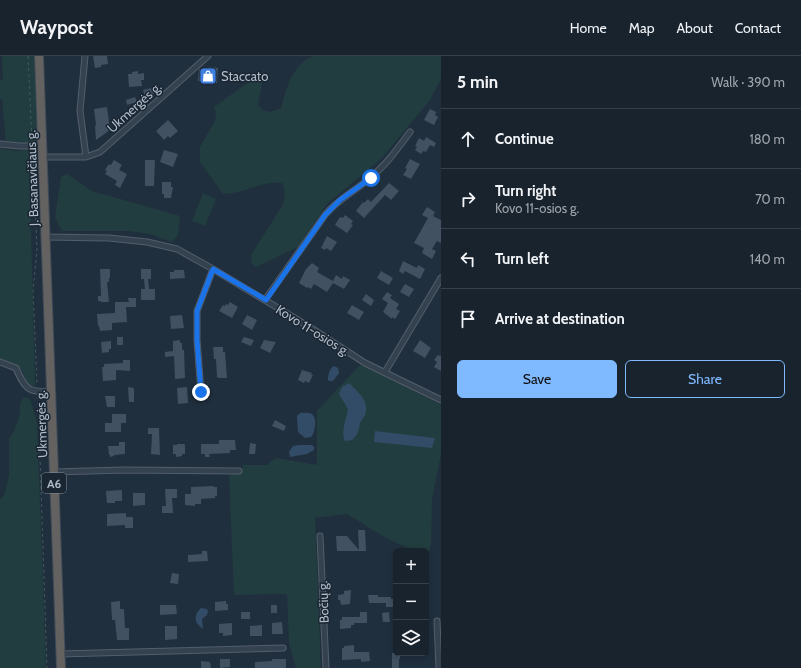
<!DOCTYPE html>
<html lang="en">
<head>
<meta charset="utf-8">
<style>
	:root { --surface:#18232e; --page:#212b36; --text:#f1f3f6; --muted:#9fa4aa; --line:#36404a; --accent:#7fb9ff }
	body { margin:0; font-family:Cabin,sans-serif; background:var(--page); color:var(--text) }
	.controls { position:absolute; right:12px; bottom:12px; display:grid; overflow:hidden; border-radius:6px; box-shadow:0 2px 6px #0003 }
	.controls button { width:36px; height:36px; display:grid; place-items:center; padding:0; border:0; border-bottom:1px solid var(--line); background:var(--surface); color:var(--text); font:20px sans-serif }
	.stop { position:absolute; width:12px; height:12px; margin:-9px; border:3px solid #1a73e8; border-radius:50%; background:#fff }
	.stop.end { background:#1a73e8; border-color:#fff; box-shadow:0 1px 4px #0008 }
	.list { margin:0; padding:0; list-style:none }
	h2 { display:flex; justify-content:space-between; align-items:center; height:52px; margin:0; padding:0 16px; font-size:17px }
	h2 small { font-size:13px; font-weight:400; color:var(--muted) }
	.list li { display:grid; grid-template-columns:26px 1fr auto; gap:12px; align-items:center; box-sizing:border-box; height:60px; padding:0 16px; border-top:1px solid var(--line) }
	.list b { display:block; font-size:15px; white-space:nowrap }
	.list p { margin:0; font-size:13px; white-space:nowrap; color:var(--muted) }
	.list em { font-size:13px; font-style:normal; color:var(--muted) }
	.actions { display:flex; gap:8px; padding:12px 16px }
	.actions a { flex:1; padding:9px 0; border:1px solid var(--accent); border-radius:6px; text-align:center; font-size:14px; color:var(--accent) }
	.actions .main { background:var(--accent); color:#111 }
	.icon { flex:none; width:22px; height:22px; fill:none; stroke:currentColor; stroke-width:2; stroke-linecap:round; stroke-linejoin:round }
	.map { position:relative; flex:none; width:441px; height:612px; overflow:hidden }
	header { display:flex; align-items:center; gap:24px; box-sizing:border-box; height:56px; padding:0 20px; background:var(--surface); border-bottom:1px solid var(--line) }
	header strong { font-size:19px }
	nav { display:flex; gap:22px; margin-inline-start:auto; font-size:14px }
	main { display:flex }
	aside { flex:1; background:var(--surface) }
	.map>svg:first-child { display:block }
</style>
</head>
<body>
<header>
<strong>Waypost</strong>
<nav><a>Home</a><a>Map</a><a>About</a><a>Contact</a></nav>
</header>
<main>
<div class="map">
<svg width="441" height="612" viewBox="0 0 441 612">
	<rect width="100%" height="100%" fill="#202f3e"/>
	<path fill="#223d3f" d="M2,0h32l4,87 -9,1 -23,-1 -4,-44h-2v-19h3z
		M313,0h128v23l-11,21 -48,58 -55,46 -29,43 -42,20 -4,-3 -1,-9 31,-49c3,-8 4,-15 0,-23 -16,-1 -25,3 -40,8 -6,2 -13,2 -19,3l-23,-32v-15l15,-26 1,-7 -2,-7 50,-36 -6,34 4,5 8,2 11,-4c4,-15 9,-34 21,-45 3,-3 7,-5 11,-7z
		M0,92l16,3 13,-1 6,236 -4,1c-5,-4 -5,-9 -8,-15 -4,-8 -15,-10 -23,-13z
		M67,118l25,17 88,25 -2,19 -6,7 -22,-8 -20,-3h-68l-7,-14 6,-40z
		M203,137l13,6 -11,27 -13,-5z
		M360,309l29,13 52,27v49l-9,45 -1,45 -2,8 -3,2v-3c-24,0 -59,-25 -79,-37l-32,4 6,150h-25l-7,-24 -2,-50 -53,1 -5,-121h12l2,-9h25l2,-3 7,-4 40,7v-54z
		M23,341l6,1c4,7 5,16 8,24l9,246h-46v-168l5,-7 4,-18v-36l5,-8 6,-16v-10z"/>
	<path fill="#324c67" d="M334,310l4,2 1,5 -6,8h-3l-2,-1c0,-5 1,-11 6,-14z
		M349,327c9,9 21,18 16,32 -1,3 -4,5 -5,8 -2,9 -1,10 -8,17l-7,1c-5,-8 2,-23 3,-32l-9,-15 3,-7z
		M300,357c4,0 10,-1 13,2 4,5 2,18 -2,22l-6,1 -7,-6 -1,-16z
		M375,375l60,7 -3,10 -58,-6z
		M299,389h13l2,2v3l-7,4 -17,3 -1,-5 4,-6z
		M201,552l6,1 1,3 -1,3 -5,4 1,10c-9,-6 -10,-14 -2,-21z"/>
	<path fill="#415162" d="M93,0h14l1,8 -7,1v2l-6,1z
		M208,11l10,1 -1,15 -19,-2 1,-12 9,1z
		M138,15v3l6,-1v7h-3l1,6 -13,1 -1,-13h4v-2z
		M152,32l2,6 -9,2 -2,-6z
		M135,41l2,5 -10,3 -1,-5z
		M107,51l3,23 -14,10 -1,-14 1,-1 -2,-16z
		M430,53l6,3 -1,3 3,2 -4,8 -10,-5z
		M168,64l10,11 -8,7 -2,-2 -4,4 -8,-9z
		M426,81l10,6 -2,4 -4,-2 -4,7 -3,-1 -2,3 -6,-4 2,-3 -2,-1 4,-8 5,3z
		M164,94l14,4 -5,13 -13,-5z
		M410,103l10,5 -9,15 -8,-4 4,-6 -2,-1z
		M114,104l8,5 -3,5 8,4 -7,14 -5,-3 2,-4 -12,-7 2,-3 -2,-1 4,-6 2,1z
		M145,104h10l-1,26h-9z
		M162,126h9v5h2l-2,11h-7v-4h-2z
		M389,127l10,8 -8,9 -6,-5 -21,23 -8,-7 7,-9 1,1 4,-4 3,3z
		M427,151l8,5 -2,4 8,4v23l-4,-2 -5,8 4,2 -4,8 -10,-6 2,-5 -10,-5 14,-25 -6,-3z
		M345,159l8,6 -2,3 2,1 -6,8 -12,-8 5,-8 3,1z
		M327,180l10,6 -6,9 -5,-3 -1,2 -4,-2z
		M403,205l14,7 1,-3 7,4 -5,10 -15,-8 -2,3 -4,-3z
		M312,207l7,5 -2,4 16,9 3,-6 6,4 1,-3 7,4 -6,9 -11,-6 -6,9 -13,-8 -3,5 -3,-2 -1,1 -8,-5 7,-14z
		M100,213h10v9h-1v4h-2l2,20h-8l-1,-1h-2v-5h3z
		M141,213h10v10h-3l1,10h6v11h-14v-11h4l-1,-10h-3z
		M174,214h10l1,8 -15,1v-7h4z
		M381,215l12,7 -4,7 -12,-7z
		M405,228l9,5 -5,8 -9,-5z
		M387,236l5,3 -2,3 9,6 -3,5 4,2 -5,8 -3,-2v2l-9,-7 5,-9 -6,-4z
		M366,238l8,6 -3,6 -9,-6z
		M128,242h8v9h-10l1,15 -15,1v7l-12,1 -1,-5h-1l-1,-12 18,-1v-11h14z
		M230,246l8,5 -6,11 -13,-7 4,-6 2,1 1,-2 2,1z
		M352,249l12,7 -5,8 -12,-7z
		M182,259l2,13 -13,1 -1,-13z
		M247,259l10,5 -5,10 -10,-6z
		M117,281h6v8h-6z
		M244,281l10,3 -3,6 -10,-4z
		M180,284v3h2v7h2l1,28 -10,1 -1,-23 -9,1v-5l8,-1v-10z
		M264,284l12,2 -6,11 -10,-5z
		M420,284l11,8 -6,10 -12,-7z
		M111,285v8h-2v3l-7,1 -1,-11z
		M213,291h10v5h2l2,26h-8l-2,-1 -1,-18h-2z
		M438,299l2,1 1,-1v16l-7,-4 3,-5 -3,-2z
		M123,304h7v11l-14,-1v10l-13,1 -1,-14h2v-3l19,-1z
		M302,314l10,3 -1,2h2l-4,8 -4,-2 -1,2 -6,-3z
		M128,331l6,1v14h-5z
		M187,331l1,16 -10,1 -1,-16z
		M105,340h10v11h-8z
		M112,358h14v9h-5v9h-16v-9h7z
		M275,364l11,6 -2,5 -12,-5z
		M148,372h11l1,27 -9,-1 1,-20h-4z
		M219,384h16l1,10h-6v3l-21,1 1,3h-5v-3h-4v-10h18z
		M119,386h6v12l-11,1v1l-4,1v-2h-1l-1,-9h11z
		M250,387l6,1 -1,10h-6z
		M177,388h7l1,1v9h-3v2l-6,1v-3h-3v-9h4z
		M214,430v1h3v9h-2v2l-14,1v5h-6v2l-10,-1v-11h6v-7z
		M165,433h12v9h-5l1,15h-11v-7h4z
		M122,434v11h-7v2h-8l-1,-12z
		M133,437h12v12l-12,1z
		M126,457v4h7v11h-8v-3l-18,1v-12z
		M358,474h7l1,21h-29l-1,-15h11l12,14z
		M202,495h5l1,10 -20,1v-7l14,-1z
		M172,517l7,1 -1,10 -8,-1z
		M351,534l-1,14 -9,1 -1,-5h-2v-5l6,-1v-3z
		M368,539h10v2h13v2h5v8h-10v-4h-17z
		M120,545v8h4l1,19h4v12h-12l-2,-20h-3l-1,-18z
		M226,545v3h2v6l-13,1v-9z
		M160,549h16l1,9 -17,1z
		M271,549h6v8h-6z
		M241,556h9v7h-9z
		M360,556h7v11h-13v2h-3v3l-11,1v-9h2v-3h18z
		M389,556l1,10h-7l-1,-9z
		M282,566l1,12h-11v-11z
		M232,567v12l-9,1v-3h-4v-9z
		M262,569v11h-12v-10z
		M165,570h12v13l-12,1z
		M354,589v7h15l1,9 -9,1v-3l-19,1v-12h2v-2z
		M392,597h8v6h-1v9h-7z
		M220,603h10v8l-10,1z
		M272,603h14v9h-31v-6l17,-1z
		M201,605l9,1 1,6h-10z"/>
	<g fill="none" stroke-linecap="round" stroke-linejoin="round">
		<g stroke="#535e6b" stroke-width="7">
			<path id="minor" d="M85,0l-5,55 6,46
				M0,88l19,2h24
				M43,101h43l14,-5 108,-96
				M46,181l63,1 38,4 30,7 36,20 95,57 57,37 76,37
				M265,244l60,-85c14,-17 31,-24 47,-39 15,-12 26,-28 38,-44
				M0,306l16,6c9,21 12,25 35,23
				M385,316l56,-94
				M201,336l-4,-52v-29l16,-42
				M54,416l69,-2 116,1
				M320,480l6,132
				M437,565l2,47
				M60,598l223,-6"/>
		</g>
		<g stroke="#404b58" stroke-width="10">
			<path id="trunk" d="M39,0l22,612"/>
		</g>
		<path stroke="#405b5c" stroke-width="1" stroke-dasharray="3 3" stroke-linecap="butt" d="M28,0l4,85
			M33,96l4,99 -4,39 4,95
			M38,340l9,272"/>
		<use href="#minor" stroke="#34414e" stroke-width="5"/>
		<use href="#trunk" stroke="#646260" stroke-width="8"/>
	</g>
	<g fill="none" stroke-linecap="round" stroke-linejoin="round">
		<path stroke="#1a73e8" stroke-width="5" d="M201,336l-4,-52v-29l16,-42 53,31 59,-85 15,-15 31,-22"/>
	</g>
	<defs>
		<g id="shop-square" transform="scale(0.9)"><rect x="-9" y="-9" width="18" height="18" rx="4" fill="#3f7fe0" stroke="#1a2632"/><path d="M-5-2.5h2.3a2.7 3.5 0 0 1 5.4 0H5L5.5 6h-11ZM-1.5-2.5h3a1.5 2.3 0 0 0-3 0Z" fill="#fff"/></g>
	</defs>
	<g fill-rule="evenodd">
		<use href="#shop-square" x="208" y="20"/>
	</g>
	<g text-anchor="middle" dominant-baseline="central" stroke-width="3" stroke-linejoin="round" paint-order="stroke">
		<rect fill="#1a2632" stroke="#838e9c" stroke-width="1" x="42" y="417" width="24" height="20" rx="3"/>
		<g font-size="12" font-weight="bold" fill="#b0bbc9">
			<text x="54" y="427">A6</text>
		</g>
		<g font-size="13" fill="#b0bbc9" stroke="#1a2632" text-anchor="start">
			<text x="221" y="20">Staccato</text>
		</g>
		<g font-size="13" fill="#b0bbc9" stroke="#1a2632">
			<text transform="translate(134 51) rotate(-42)">Ukmergės g.</text>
			<text transform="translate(32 122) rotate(-92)">J. Basanavičiaus g.</text>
			<text transform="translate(313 274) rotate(32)">Kovo 11-osios g.</text>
			<text transform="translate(41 368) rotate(-92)">Ukmergės g.</text>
			<text transform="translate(323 546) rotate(-92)">Bočių g.</text>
		</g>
	</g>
</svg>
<div class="controls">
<button>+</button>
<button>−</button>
<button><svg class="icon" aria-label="layers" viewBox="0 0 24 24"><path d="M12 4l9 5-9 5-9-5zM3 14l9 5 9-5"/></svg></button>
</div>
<div class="stop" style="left:371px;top:122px"></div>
<div class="stop end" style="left:201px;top:336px"></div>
</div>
<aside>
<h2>5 min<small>Walk · 390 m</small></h2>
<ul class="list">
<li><svg class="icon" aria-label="ahead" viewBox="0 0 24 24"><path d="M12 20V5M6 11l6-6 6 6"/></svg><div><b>Continue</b></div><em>180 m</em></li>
<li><svg class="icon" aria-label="right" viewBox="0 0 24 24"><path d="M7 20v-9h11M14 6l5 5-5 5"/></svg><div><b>Turn right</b><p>Kovo 11-osios g.</p></div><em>70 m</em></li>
<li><svg class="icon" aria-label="left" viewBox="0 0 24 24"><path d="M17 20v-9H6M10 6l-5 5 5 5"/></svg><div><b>Turn left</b></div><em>140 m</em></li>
<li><svg class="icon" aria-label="arrive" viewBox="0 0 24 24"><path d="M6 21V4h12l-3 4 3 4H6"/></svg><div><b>Arrive at destination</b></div></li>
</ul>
<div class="actions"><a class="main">Save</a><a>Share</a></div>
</aside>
</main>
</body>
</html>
